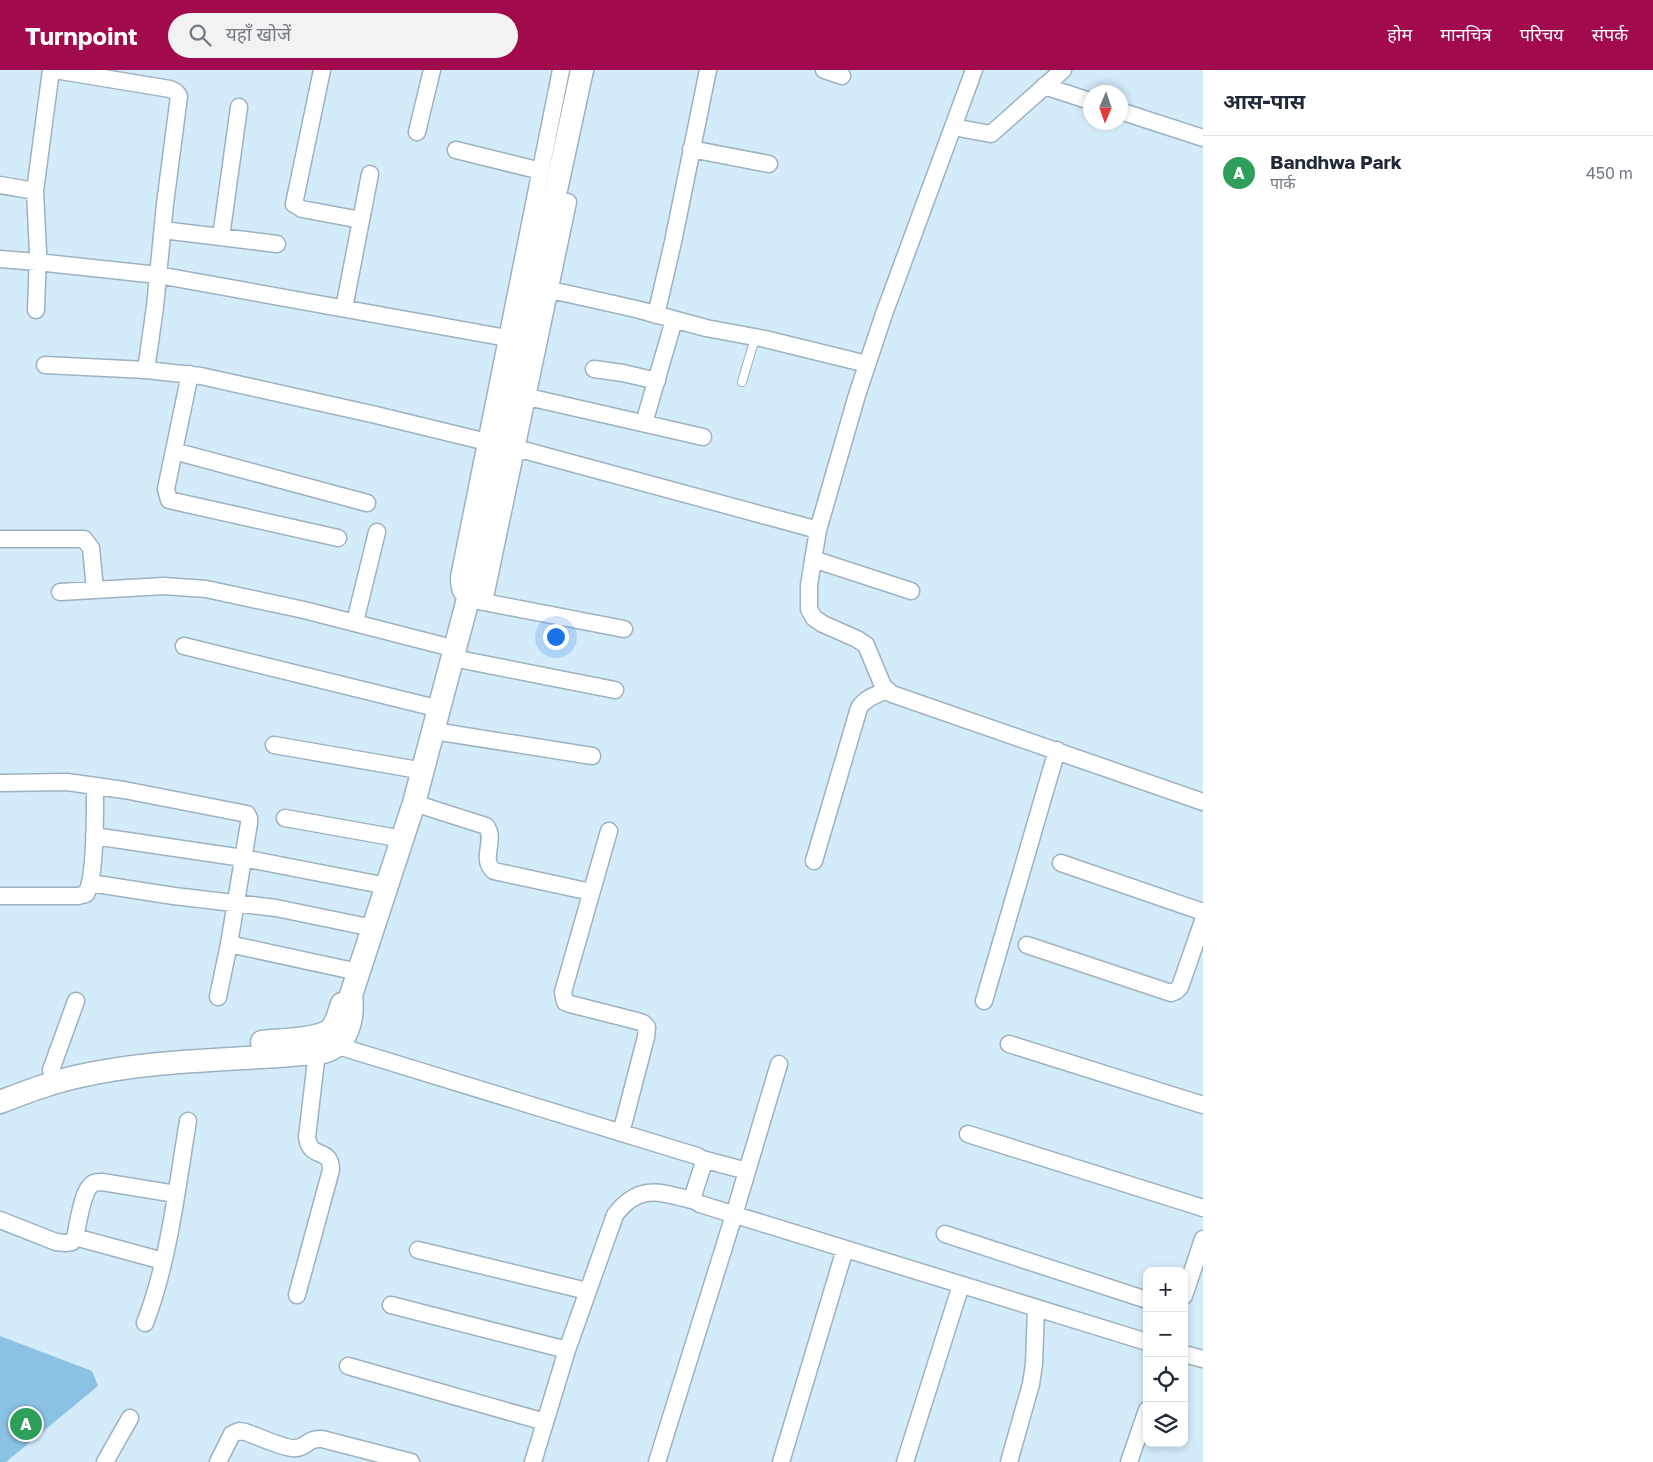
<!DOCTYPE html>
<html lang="hi">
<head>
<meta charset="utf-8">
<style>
	:root { --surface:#fff; --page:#f2f2f3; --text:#1f2937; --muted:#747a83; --line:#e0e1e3; --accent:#a10b4e }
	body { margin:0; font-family:"Golos Text","Noto Sans Devanagari",sans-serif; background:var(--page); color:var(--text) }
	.controls { position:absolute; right:15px; bottom:15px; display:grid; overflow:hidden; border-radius:10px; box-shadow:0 2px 8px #0003 }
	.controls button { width:45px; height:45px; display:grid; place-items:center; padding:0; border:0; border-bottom:1px solid var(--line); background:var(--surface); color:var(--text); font:25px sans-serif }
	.compass { position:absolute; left:1083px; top:15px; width:45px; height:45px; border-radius:50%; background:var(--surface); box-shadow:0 2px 8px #0003; rotate:182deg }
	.you { position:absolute; left:555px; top:566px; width:18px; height:18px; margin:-12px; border:4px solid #fff; border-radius:50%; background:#1a73e8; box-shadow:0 0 0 8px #1a73e833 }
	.badge { display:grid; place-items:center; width:32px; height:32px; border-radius:50%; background:var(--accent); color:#fff; font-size:16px; font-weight:700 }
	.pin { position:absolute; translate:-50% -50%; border:2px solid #fff; box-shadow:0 1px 5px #0006 }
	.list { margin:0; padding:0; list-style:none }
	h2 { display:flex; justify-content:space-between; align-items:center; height:65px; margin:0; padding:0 20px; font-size:21px }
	h2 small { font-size:16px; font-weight:400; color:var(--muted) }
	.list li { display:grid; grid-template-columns:32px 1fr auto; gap:15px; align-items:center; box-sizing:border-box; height:75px; padding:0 20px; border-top:1px solid var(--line) }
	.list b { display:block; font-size:19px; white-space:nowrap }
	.list p { margin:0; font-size:16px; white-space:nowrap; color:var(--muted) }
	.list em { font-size:16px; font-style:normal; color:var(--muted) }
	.icon { flex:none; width:28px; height:28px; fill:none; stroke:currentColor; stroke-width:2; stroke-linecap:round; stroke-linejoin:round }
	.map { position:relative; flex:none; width:1203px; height:1392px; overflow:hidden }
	header { display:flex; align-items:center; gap:30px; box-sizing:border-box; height:70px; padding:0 25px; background:var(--accent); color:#fff }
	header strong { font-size:24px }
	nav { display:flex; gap:28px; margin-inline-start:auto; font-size:18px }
	.search { width:350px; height:45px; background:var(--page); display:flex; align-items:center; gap:12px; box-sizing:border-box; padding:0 18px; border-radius:28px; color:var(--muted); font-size:19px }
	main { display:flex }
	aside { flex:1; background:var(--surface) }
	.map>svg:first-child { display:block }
</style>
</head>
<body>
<header>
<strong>Turnpoint</strong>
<div class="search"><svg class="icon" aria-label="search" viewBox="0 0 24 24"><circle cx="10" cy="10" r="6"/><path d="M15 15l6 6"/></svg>यहाँ खोजें</div>
<nav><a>होम</a><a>मानचित्र</a><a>परिचय</a><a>संपर्क</a></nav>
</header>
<main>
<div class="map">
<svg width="1203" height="1392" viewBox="0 0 1203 1392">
	<rect width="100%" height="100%" fill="#d4ebfa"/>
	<path fill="#8bc2e4" d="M0,1266l92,35 6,15 -92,76h-6z"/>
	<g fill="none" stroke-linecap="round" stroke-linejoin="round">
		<g stroke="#9cb2c0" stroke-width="10">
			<path id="lane" d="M742,312l13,-44"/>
		</g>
		<g stroke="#9cb2c0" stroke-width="19">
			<path id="street" d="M55,0l115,19 6,3 3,4 -14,108 -10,103 -9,63
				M322,0l-28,134 8,5 59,11
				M561,0l-102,507c0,10 1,16 9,22l156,30
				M824,0l18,6
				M974,0l-90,244 -27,81 -39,135 -9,55v24l5,9 9,6 34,15 9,6 17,41 9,8 311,108
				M1044,16l46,15
				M1120,41l83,27
				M953,57l38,7 72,-64
				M417,62l15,-62
				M691,79l78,15
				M456,80l85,21
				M0,115l35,6
				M163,160l114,14
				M221,167l18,-130
				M0,189l37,3 121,13 349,63
				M551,220l85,19 70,19 59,11 102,25
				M344,238l26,-134
				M36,240l2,-58 -3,-61 16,-121
				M656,245l17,-73 35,-172
				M45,295l101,5 55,6 175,39 111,27
				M594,299l29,4 34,8
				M190,304l-24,115 3,11 169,38
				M528,327l175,40
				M644,353l30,-103
				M516,378l302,82
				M174,381l193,52
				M0,469h84l7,9 4,41
				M813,489l98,32
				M60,522l104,-6 42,3 98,21 152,39
				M484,532l84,-400
				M355,552l22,-90
				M184,576l256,63
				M453,588l162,32
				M434,661l158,25
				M274,675l150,26
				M0,713l67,-1 57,8 123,24 2,4v5l-20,121 -11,53
				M414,733l72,23c11,14 -7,33 8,45l97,21
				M285,748l118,21
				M609,761l-46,161 2,10 5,2 67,17 6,2 4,4 -1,10 -25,96
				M94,766l149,22 144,28
				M814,791l45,-153c6,-10 17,-13 28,-18
				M1061,793l142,49
				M90,813l84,13 102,12 97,20
				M0,826h78l8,-2c10,-17 9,-85 9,-108
				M229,874l129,28
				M1027,875l144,48 5,-2 4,-4 23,-66
				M984,931l73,-251
				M329,971l9,5 359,110 5,3 1,6 -10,31 2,5 5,3 447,138
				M1009,974l194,61
				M51,1000l25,-69
				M968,1064l235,74
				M702,1089l45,12
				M0,1150l56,22 9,1 7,-1 3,-5c3,-12 7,-44 16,-52 3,-3 6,-3 11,-3l74,12
				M945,1164l202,66
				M75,1167l88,24
				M418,1180l169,41
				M297,1225l34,-125c0,-24 -21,-9 -24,-33l10,-85
				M1184,1226l19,-57
				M391,1235l176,45
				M145,1253c24,-62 32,-136 43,-202
				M1184,1284l19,5
				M348,1296l197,56
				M105,1392l25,-44
				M218,1392l14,-28 7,-3 6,1c10,3 42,18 51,16 11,-1 12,-10 26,-9l89,23
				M533,1392l34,-112 48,-135c24,-32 45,-23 80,-14
				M657,1392l77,-247 45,-151
				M781,1392l64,-213
				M905,1392l56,-177
				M1009,1392l22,-78 3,-20 2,-56
				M1129,1392l18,-52"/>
		</g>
		<g stroke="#9cb2c0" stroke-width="25">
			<path id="secondary" d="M262,972c16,-2 58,-2 69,-13 6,-6 8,-17 11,-25
				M0,1032c26,-10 52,-20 80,-26 80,-18 162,-15 243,-24 25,-6 31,-34 28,-57l63,-192 62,-234 47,-227 59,-272"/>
		</g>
		<use href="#lane" stroke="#fff" stroke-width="8"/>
		<use href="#street" stroke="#fff" stroke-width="16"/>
		<use href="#secondary" stroke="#fff" stroke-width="22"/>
	</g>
</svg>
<div class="controls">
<button>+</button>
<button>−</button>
<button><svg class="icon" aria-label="locate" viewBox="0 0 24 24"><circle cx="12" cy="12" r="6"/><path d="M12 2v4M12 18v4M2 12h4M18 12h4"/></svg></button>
<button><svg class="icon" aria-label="layers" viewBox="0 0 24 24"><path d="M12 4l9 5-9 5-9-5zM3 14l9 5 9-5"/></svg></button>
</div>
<svg class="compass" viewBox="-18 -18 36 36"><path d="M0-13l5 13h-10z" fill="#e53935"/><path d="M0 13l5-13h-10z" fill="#747a83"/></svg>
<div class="you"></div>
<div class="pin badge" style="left:26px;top:1354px;background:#2e9e5b">A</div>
</div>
<aside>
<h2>आस-पास<small></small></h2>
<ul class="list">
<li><span class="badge" style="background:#2e9e5b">A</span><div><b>Bandhwa Park</b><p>पार्क</p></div><em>450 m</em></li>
</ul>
</aside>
</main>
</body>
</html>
